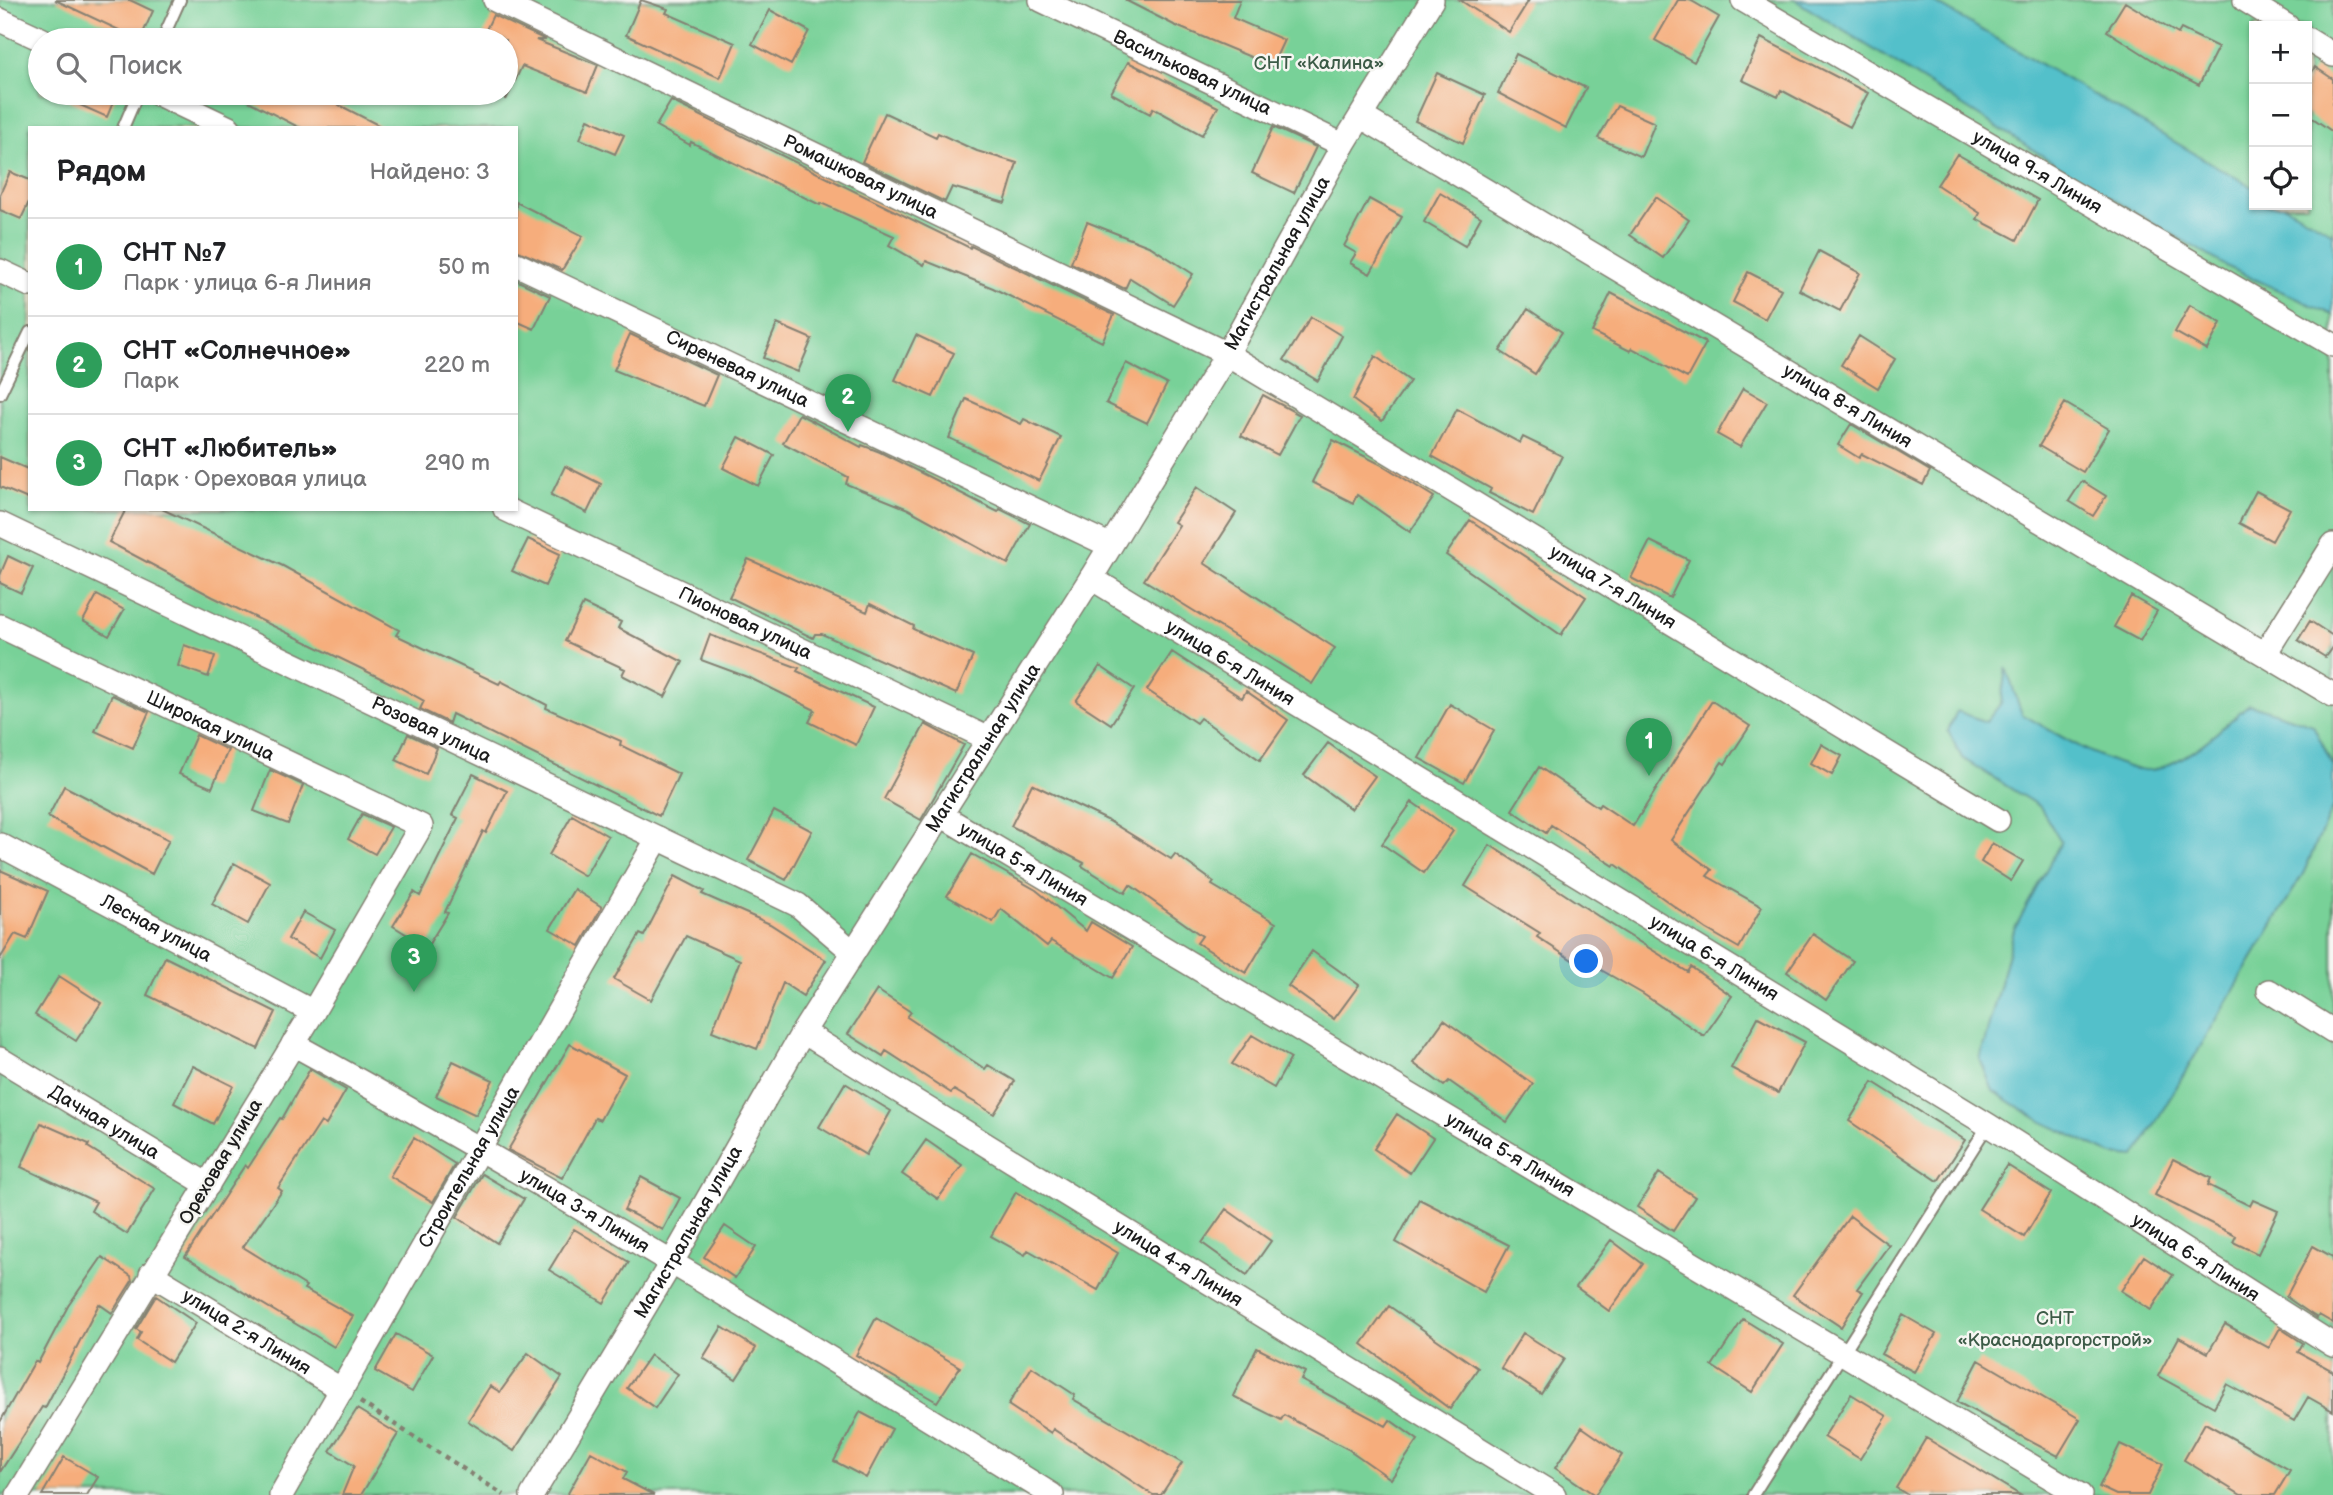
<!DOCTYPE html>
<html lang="ru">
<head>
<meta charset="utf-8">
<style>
	:root { --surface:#fff; --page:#f2f2f2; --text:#202124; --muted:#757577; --line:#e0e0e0; --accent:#0b8043 }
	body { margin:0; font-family:"Balsamiq Sans",sans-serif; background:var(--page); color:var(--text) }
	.controls { position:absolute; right:21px; top:21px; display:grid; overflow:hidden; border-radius:0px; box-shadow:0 2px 5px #0004 }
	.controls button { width:63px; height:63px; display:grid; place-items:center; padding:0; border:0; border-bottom:2px solid var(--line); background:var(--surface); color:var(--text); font:35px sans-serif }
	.you { position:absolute; left:1587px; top:962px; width:24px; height:24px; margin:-18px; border:5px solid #fff; border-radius:50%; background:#1a73e8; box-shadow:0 0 0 10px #1a73e833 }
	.badge { display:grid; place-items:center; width:46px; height:46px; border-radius:50%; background:var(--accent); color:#fff; font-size:23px; font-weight:700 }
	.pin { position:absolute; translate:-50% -58px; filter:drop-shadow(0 2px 4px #0008) }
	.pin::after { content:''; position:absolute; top:37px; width:24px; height:21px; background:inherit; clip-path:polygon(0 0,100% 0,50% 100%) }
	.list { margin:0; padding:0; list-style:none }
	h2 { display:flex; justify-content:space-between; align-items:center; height:91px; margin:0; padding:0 28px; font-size:30px }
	h2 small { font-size:23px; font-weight:400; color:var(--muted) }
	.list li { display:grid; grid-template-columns:46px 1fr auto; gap:21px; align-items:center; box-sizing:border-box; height:98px; padding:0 28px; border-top:2px solid var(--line) }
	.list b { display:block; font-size:26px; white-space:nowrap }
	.list p { margin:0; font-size:23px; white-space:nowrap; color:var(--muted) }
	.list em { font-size:23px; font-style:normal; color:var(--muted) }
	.icon { flex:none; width:38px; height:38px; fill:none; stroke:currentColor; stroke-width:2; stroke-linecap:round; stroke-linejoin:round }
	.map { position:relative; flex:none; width:2333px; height:1495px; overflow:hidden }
	.search { position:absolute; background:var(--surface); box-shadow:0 2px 5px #0004; left:28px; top:28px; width:490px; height:77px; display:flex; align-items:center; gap:18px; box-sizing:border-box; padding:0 24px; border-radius:38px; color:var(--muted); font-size:26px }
	.panel { position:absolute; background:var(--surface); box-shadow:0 2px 5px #0004; left:28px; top:126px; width:490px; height:385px; border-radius:0px }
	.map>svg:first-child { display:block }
</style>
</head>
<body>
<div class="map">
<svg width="2333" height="1495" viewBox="0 0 2333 1495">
	<rect width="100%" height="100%" fill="#f6f6f2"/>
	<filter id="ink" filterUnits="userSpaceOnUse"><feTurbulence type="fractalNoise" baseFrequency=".0143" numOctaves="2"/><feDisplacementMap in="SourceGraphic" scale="14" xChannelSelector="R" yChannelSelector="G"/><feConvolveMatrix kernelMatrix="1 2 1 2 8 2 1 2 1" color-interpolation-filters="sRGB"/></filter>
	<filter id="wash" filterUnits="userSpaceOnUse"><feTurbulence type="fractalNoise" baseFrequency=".00686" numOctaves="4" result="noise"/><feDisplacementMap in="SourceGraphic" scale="28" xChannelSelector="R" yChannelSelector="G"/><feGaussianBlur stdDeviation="1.57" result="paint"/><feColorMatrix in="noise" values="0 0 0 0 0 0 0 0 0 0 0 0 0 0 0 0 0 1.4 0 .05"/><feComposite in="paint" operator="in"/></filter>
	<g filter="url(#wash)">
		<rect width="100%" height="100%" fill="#ece4c7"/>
		<path fill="#78d198" stroke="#4a765a" stroke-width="2" fill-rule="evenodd" d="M0,0h2333v1495h-2333zM2254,26h53v179h-53zM40,40h466v53h-466zM30,128h486v381h-486z"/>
		<path fill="#52c0ca" stroke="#376e73" stroke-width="2" d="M1795,0h135l324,188v17h29l50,28v82l-105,-48 -147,-87z
			M2006,668l16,46c27,16 105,64 134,55 36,-10 66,-41 93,-65l64,21 20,41v40l-29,66 -169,285 -22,-2 -72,-34 -48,-30 -13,-32 34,-129 47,-88 -21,-35 -78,-49 -14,-27 9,-20 29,11 15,-19z"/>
		<g id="blocks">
			<path fill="#f6ad7b" d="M55,0h75l23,11 -13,29z
				M641,0l27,9 -2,4 69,30 -15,35 -94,-43z
				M1125,0h115l-7,18 51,22 -12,26 -98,-41z
				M1460,0h69l-20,32z
				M1678,0h12l29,17 -25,45 -39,-22z
				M2125,2l53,32 3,-5 37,18 -19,38 -37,-19 -55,-35z
				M770,10l39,21 -18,34 -39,-21z
				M493,15l53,25h-10l62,25 -11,27 -65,-26 -16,34v-60h-25z
				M1761,38l107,55 -18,34 -69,-37 -3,7 -36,-17z
				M1516,54l70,34 -20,40 -68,-35z
				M1128,62l90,45 -16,28 -49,-27 -3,6 -39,-21z
				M2315,67l18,12v53l-26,-18v-34z
				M1437,73l48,22 -22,48 -48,-22z
				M53,93h64l-10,24z
				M233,93h83l68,35h-84z
				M671,101l299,147 1,-2 143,69 -12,27 -109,-54 -67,-27 -2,4 -35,-20 5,-9 -73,-33 -1,2 -129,-63 -1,3 -34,-19z
				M1617,106l38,17 -14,34 -43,-19z
				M885,113l51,24 2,-4 39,18 40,12 -12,40 -53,-16 -7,15 -83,-40z
				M588,119l36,16 -9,19 -35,-15z
				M1273,127l43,20 -22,46 -42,-20z
				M1957,154l81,46 -21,40 -40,-21 3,-6 -43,-28z
				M10,172l20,8v20l-9,19 -21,-9v-16z
				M1440,193l41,24 -16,29 -41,-24z
				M1656,197l33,23 -26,38 -33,-23z
				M1369,199l33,18 -32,57 -20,-11 6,-10 -12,-7z
				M516,202l67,34 -21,34 -46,-20z
				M1087,222l64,25 42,27 -20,31 -43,-27 -5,11 -54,-26z
				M1819,251l41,22 -20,38 -41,-21z
				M1748,272l33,17 -16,30 -32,-17z
				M516,280l34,16 -16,33 -18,-8z
				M1611,293l95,50 -19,35 -55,-30 -2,3 -38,-19z
				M2190,305l31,18 -14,27 -32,-18z
				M1528,309l34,23 -27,42 -35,-23z
				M1311,317l31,19 -24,45 -34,-21z
				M777,324l35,15 -14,33 -35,-14z
				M630,334l87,41 -13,31 -90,-36z
				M916,335l38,18 -21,44 -38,-17z
				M1859,336l36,23 -17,29 -37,-23z
				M1375,356l35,25 -28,40 -29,-21z
				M1126,363l41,21 -20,39 -41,-20z
				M1743,388l24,14 -27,45 -23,-13z
				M1263,395l37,20 -22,40 -37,-19z
				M966,399l55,25 3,-5 37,18 -22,44 -90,-43z
				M2065,403l44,26 -26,43 -44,-26z
				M1457,409l63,34 3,-6 39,19 -29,59 -44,-22 2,-4 -59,-33z
				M799,414l62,33 1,-2 18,7 118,60 2,-3 30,15 -22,40 -100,-55 -62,-25 2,-7 -65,-34z
				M1851,424l79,47 -7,14 -61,-31 -3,4 -21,-13z
				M739,437l35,18 -16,31 -35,-18z
				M1333,440l51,26 50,31 -24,35 -53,-37 -4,8 -41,-21z
				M0,457l30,13v30l-30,-13z
				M565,466l36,18 -14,29 -36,-18z
				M2082,481l24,15 -13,20 -24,-15z
				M1197,487l39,26 -32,50 131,85 -23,36 -168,-104 35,-55 -5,-3z
				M2256,491l34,18 -18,32 -33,-18z
				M126,509h36l121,57 116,64 -3,5 103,49 2,-3 46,24 -1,3 75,33 -1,4 59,29 -20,42 -207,-102 -3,9 -29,-14 4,-8 -27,-15 -184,-89 -104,-55z
				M1470,520l116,77 -25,38 -115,-80z
				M528,539l32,15 -15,32 -33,-15z
				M1650,541l39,19 -19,38 -39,-20z
				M8,556l25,12 -12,25 -21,-10v-8z
				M748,559l119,53 3,-8 44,22 -1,3 60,27 -17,38 -134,-60h-7l-2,4 -84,-41z
				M97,595l27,15 -15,26 -26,-15z
				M2131,596l26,15 -17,30 -26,-14z
				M583,604l38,18 -3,6 65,34 -18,35 -43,-22 3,-6 -60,-28z
				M2310,621l23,15v10l-8,11 -27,-17z
				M710,635l89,33 -2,3 77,36 -18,38 -47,-23 6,-12 -65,-32 -49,-18z
				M184,645l31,11 -7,21 -30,-11z
				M1172,652l70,46 4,-7 42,29 -28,40 -60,-42 -4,5 -49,-33z
				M1100,666l34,23 -23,35 -35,-23z
				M112,695l37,17 -16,36 -38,-17z
				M1712,701l38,25 -25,38 -3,-2 -51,78 41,30 -5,6 55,31 -23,41 -33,-19 -91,-65 -1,2 -63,-41 -5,8 -34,-23 27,-43 59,40 2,-3 33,22z
				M1450,704l44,26 -30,53 -45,-25z
				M925,724l39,21 -43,75 -37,-21z
				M408,734l29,14 -11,26 -30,-14z
				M196,735l32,15 -16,38 -33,-14z
				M1328,743l47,33 -24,33 -47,-34z
				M1821,744l21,12 -10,19 -21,-12z
				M270,770l33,15 -15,39 -34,-13z
				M473,774l34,17 -21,42 -3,-2 -38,81 3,1 -21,34 -34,-21 21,-34 6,4 38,-78 -6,-3z
				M1032,784l77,37 62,38 4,-5 39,28 -2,3 64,38 -30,50 -49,-30 5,-7 -72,-51 -5,8 -43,-27 2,-3 -73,-37z
				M64,786l105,54 -17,34 -104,-57z
				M1412,802l41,29 -29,42 -42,-29z
				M774,811l38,20 -26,49 -38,-20z
				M362,814l29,13 -16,27 -27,-15z
				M572,815l36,21 -23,40 -36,-21z
				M1992,843l31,18 -12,20 -30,-19z
				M1490,845l114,75 84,52 3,-5 41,29 -28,40 -61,-42 -63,-36 -3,5 -40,-26 3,-4 -75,-47z
				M972,854l64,36 50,41 5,-9 41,25 -19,31 -62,-37 -4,5 -46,-37 -8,13 -46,-26z
				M234,863l36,20 -22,41 -36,-20z
				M0,870l48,21 -21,48 -12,-5 -15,25z
				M675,876l29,15 -2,3 68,30 56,36 -23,36 -20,-13 -26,66 -45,-18 28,-71 -54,-24 -35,64 -37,-21 26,-45 4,2z
				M574,889l28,18 -22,39 -30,-17z
				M303,912l32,18 -15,28 -32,-19z
				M1813,934l40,27 -27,39 -39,-28z
				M1312,951l47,34 -25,34 -46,-33z
				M165,957l111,55 -18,37 -111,-54z
				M59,976l42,27 -25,38 -41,-26z
				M877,990l34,22 -4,5 78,52 3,-4 27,16 -21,33 -40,-24 -3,3 -65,-42 -3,5 -35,-22z
				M1758,1017l47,25 -27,51 -47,-25z
				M1444,1020l89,64 -26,38 -58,-41 -5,5 -31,-23z
				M1252,1035l39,23 -17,30 -42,-24z
				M570,1044l55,30 -25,46 -5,-2 -33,60 -54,-28z
				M453,1061l40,19 -17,35 -40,-19z
				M193,1066l40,20 -20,38 -39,-21z
				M310,1069l36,21 -20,35 -5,-3 -43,66 4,3 -39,56 63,39 -2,3 49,27 -19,31 -149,-90 60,-92 3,3 32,-50 2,1z
				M1873,1082l92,58 -27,41 -89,-60z
				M845,1083l46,28 -25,44 -47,-28z
				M1397,1114l36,24 -23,35 -36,-24z
				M41,1123l48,21 -1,3 67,42 -28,45 -36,-23 5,-9 -75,-35z
				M414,1138l41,26 -22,38 -43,-26z
				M926,1140l36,25 -24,34 -36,-25z
				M2173,1159l38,19 -3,7 42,21 3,-6 25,11 -20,43 -25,-12 3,-6 -81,-41z
				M2007,1165l44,28 -27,44 -45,-28z
				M1659,1173l36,24 -22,34 -36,-24z
				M482,1174l42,25 -27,44 -40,-26z
				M641,1177l39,21 -17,32 -39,-20z
				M1016,1192l102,61 -20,37 -70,-40 -3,5 -34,-19z
				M1419,1199l90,46 -25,47 -88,-50z
				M1226,1209l45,32 -24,34 -45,-32z
				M1850,1216l39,29 -32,44 6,3 -22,35 -48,-32z
				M725,1226l31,21 -21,31 -31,-21z
				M574,1229l55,33 -25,41 -55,-33z
				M1611,1240l32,24 -34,47 -33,-24z
				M2313,1246l20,11v66l-14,-8 -2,3 -31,-21z
				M2144,1256l29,19 -22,35 -30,-19z
				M102,1257l29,19 1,5 -20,32 -13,-9 -54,104 -3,-1 -42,65v-50l35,-61 3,2 30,-57z
				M156,1296l40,27 -25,39 -34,-22 4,-8 -5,-3z
				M1389,1306l89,62 -28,41 -88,-65z
				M1903,1315l33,19 -22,38 -33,-18z
				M876,1318l84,49 -23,35 -81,-47z
				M1743,1319l40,25 -31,48 -40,-26z
				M2225,1324l44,24 11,-20 23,15 -5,9 35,19v40l-25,-14 -14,24 -67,-37 -13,23 -56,-31 21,-39 29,16z
				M722,1327l34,21 -20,31 -33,-21z
				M1523,1333l41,26 -23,35 -40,-26z
				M396,1334l37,21 -21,37 -37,-21z
				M1257,1348l48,24 -4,8 85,46 4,-6 28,20 -27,39 -43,-30 -64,-34 -3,5 -48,-24z
				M528,1353l34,24 -48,74 -46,-30 22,-35 10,6z
				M650,1355l28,19 -23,34 -28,-20z
				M1979,1360l101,59 -22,37 -101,-54z
				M1032,1367l43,28 -2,4 109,64 -21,32h-8l-100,-66 -2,4 -43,-28z
				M1851,1394l36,22 -27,43 -36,-22z
				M357,1409l41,25 -37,61h-19l12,-29 -24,-15z
				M860,1412l32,17 -26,49 -32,-17z
				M2205,1423l85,47 -15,25h-34l-57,-35z
				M1582,1427l40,28 -27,40 -40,-27z
				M1926,1438l94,57h-112l-12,-7z
				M2120,1444l43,20 -15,31h-32l-17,-8z
				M591,1452l36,20 -4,7 31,16h-87z
				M64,1457l34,20 -11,18h-45z"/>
		</g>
	</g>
	<g filter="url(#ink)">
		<use href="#blocks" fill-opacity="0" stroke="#848072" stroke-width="2"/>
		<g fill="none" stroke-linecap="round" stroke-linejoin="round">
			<g stroke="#848072" stroke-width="14">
				<path id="service" d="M162,40l18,-40
					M123,128l15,-35
					M0,394l30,-62
					M1753,1495l235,-370"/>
			</g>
			<g stroke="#848072" stroke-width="26">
				<g id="minor">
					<path id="s1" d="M495,0l732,354 771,466"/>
					<path id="s2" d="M1041,0l302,145"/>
					<path id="s3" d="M1743,0l590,345"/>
					<path d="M2245,0l42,26"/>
					<path d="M0,20l43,20"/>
					<path d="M2307,39l26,16"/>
					<path d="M156,93l73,35"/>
					<path id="s4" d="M1362,117l971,578"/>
					<path id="s5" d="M516,264l593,281"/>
					<path d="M0,271l30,14"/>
					<path id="s6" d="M505,509l482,229"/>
					<path id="s7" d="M0,524l798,381 55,47"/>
					<path id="s8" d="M1091,578l897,547 345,220"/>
					<path id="s9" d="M0,626l421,200 -108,186 -295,483"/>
					<path d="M2266,652l67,-107"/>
					<path id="s10" d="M941,815l1139,680"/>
					<path id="s11" d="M0,845l313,167"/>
					<path d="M2269,991l64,40"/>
					<path id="s12" d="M803,1032l751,463"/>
					<path id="s13" d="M293,1044c258,142 508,296 759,451"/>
					<path id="s14" d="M0,1059l208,126"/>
					<path id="s15" d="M151,1274l191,116"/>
					<path id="s16" d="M281,1495l377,-657"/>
					<path id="s17" d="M532,1495l141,-235 130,-228 288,-454 136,-224 116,-209 89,-145"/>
				</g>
			</g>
			<path stroke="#848072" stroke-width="4.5" stroke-dasharray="5 5" stroke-linecap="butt" d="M360,1402l144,93"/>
			<use href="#service" stroke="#fff" stroke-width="10"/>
			<use href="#minor" stroke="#fff" stroke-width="23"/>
		</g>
	</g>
	<g text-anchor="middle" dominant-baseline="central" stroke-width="5" stroke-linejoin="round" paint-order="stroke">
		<g font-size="19" fill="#3c5b47" stroke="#f6f6f2">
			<text x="1319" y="63">СНТ «Калина»</text>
			<text x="2055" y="1318">СНТ<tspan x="2055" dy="22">«Краснодаргорстрой»</tspan></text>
		</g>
		<g font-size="19" fill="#1c1c1c" stroke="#f6f6f2">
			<text stroke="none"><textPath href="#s2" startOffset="168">Васильковая улица</textPath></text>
			<text stroke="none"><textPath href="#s3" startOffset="341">улица 9-я Линия</textPath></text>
			<text stroke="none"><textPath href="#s1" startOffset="406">Ромашковая улица</textPath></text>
			<text stroke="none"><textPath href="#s17" startOffset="1440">Магистральная улица</textPath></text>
			<text stroke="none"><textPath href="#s5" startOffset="245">Сиреневая улица</textPath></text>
			<text stroke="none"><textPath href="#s4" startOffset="565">улица 8-я Линия</textPath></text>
			<text stroke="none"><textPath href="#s1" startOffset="1264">улица 7-я Линия</textPath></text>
			<text stroke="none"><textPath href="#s6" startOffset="266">Пионовая улица</textPath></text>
			<text stroke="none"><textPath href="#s8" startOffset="163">улица 6-я Линия</textPath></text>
			<text stroke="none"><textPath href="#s9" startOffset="233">Широкая улица</textPath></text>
			<text stroke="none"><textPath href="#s7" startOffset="478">Розовая улица</textPath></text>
			<text stroke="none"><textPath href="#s17" startOffset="873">Магистральная улица</textPath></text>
			<text stroke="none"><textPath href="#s10" startOffset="96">улица 5-я Линия</textPath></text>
			<text stroke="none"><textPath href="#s11" startOffset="177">Лесная улица</textPath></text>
			<text stroke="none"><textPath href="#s8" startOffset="730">улица 6-я Линия</textPath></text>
			<text stroke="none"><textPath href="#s14" startOffset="122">Дачная улица</textPath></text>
			<text stroke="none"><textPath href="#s10" startOffset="663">улица 5-я Линия</textPath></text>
			<text transform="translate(221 1162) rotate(-59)">Ореховая улица</text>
			<text stroke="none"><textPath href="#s16" startOffset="378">Строительная улица</textPath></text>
			<text stroke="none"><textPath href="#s13" startOffset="336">улица 3-я Линия</textPath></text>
			<text stroke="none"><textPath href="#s17" startOffset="306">Магистральная улица</textPath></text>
			<text stroke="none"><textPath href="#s8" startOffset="1297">улица 6-я Линия</textPath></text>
			<text stroke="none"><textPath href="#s12" startOffset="441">улица 4-я Линия</textPath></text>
			<text stroke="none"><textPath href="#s15" startOffset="112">улица 2-я Линия</textPath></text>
		</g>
	</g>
</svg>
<div class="controls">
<button>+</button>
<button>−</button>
<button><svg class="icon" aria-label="locate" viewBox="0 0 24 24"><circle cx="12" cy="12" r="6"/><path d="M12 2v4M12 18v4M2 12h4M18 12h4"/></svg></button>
</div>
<div class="you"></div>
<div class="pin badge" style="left:1649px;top:776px;background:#2e9e5b">1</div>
<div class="pin badge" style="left:848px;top:432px;background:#2e9e5b">2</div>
<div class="pin badge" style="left:414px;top:992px;background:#2e9e5b">3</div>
<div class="search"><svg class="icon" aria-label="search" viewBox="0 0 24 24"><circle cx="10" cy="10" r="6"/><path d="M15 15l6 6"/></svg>Поиск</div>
<section class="panel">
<h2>Рядом<small>Найдено: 3</small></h2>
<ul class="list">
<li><span class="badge" style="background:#2e9e5b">1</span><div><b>СНТ №7</b><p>Парк · улица 6-я Линия</p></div><em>50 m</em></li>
<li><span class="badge" style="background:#2e9e5b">2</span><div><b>СНТ «Солнечное»</b><p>Парк</p></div><em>220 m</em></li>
<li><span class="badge" style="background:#2e9e5b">3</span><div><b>СНТ «Любитель»</b><p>Парк · Ореховая улица</p></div><em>290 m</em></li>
</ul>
</section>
</div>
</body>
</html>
